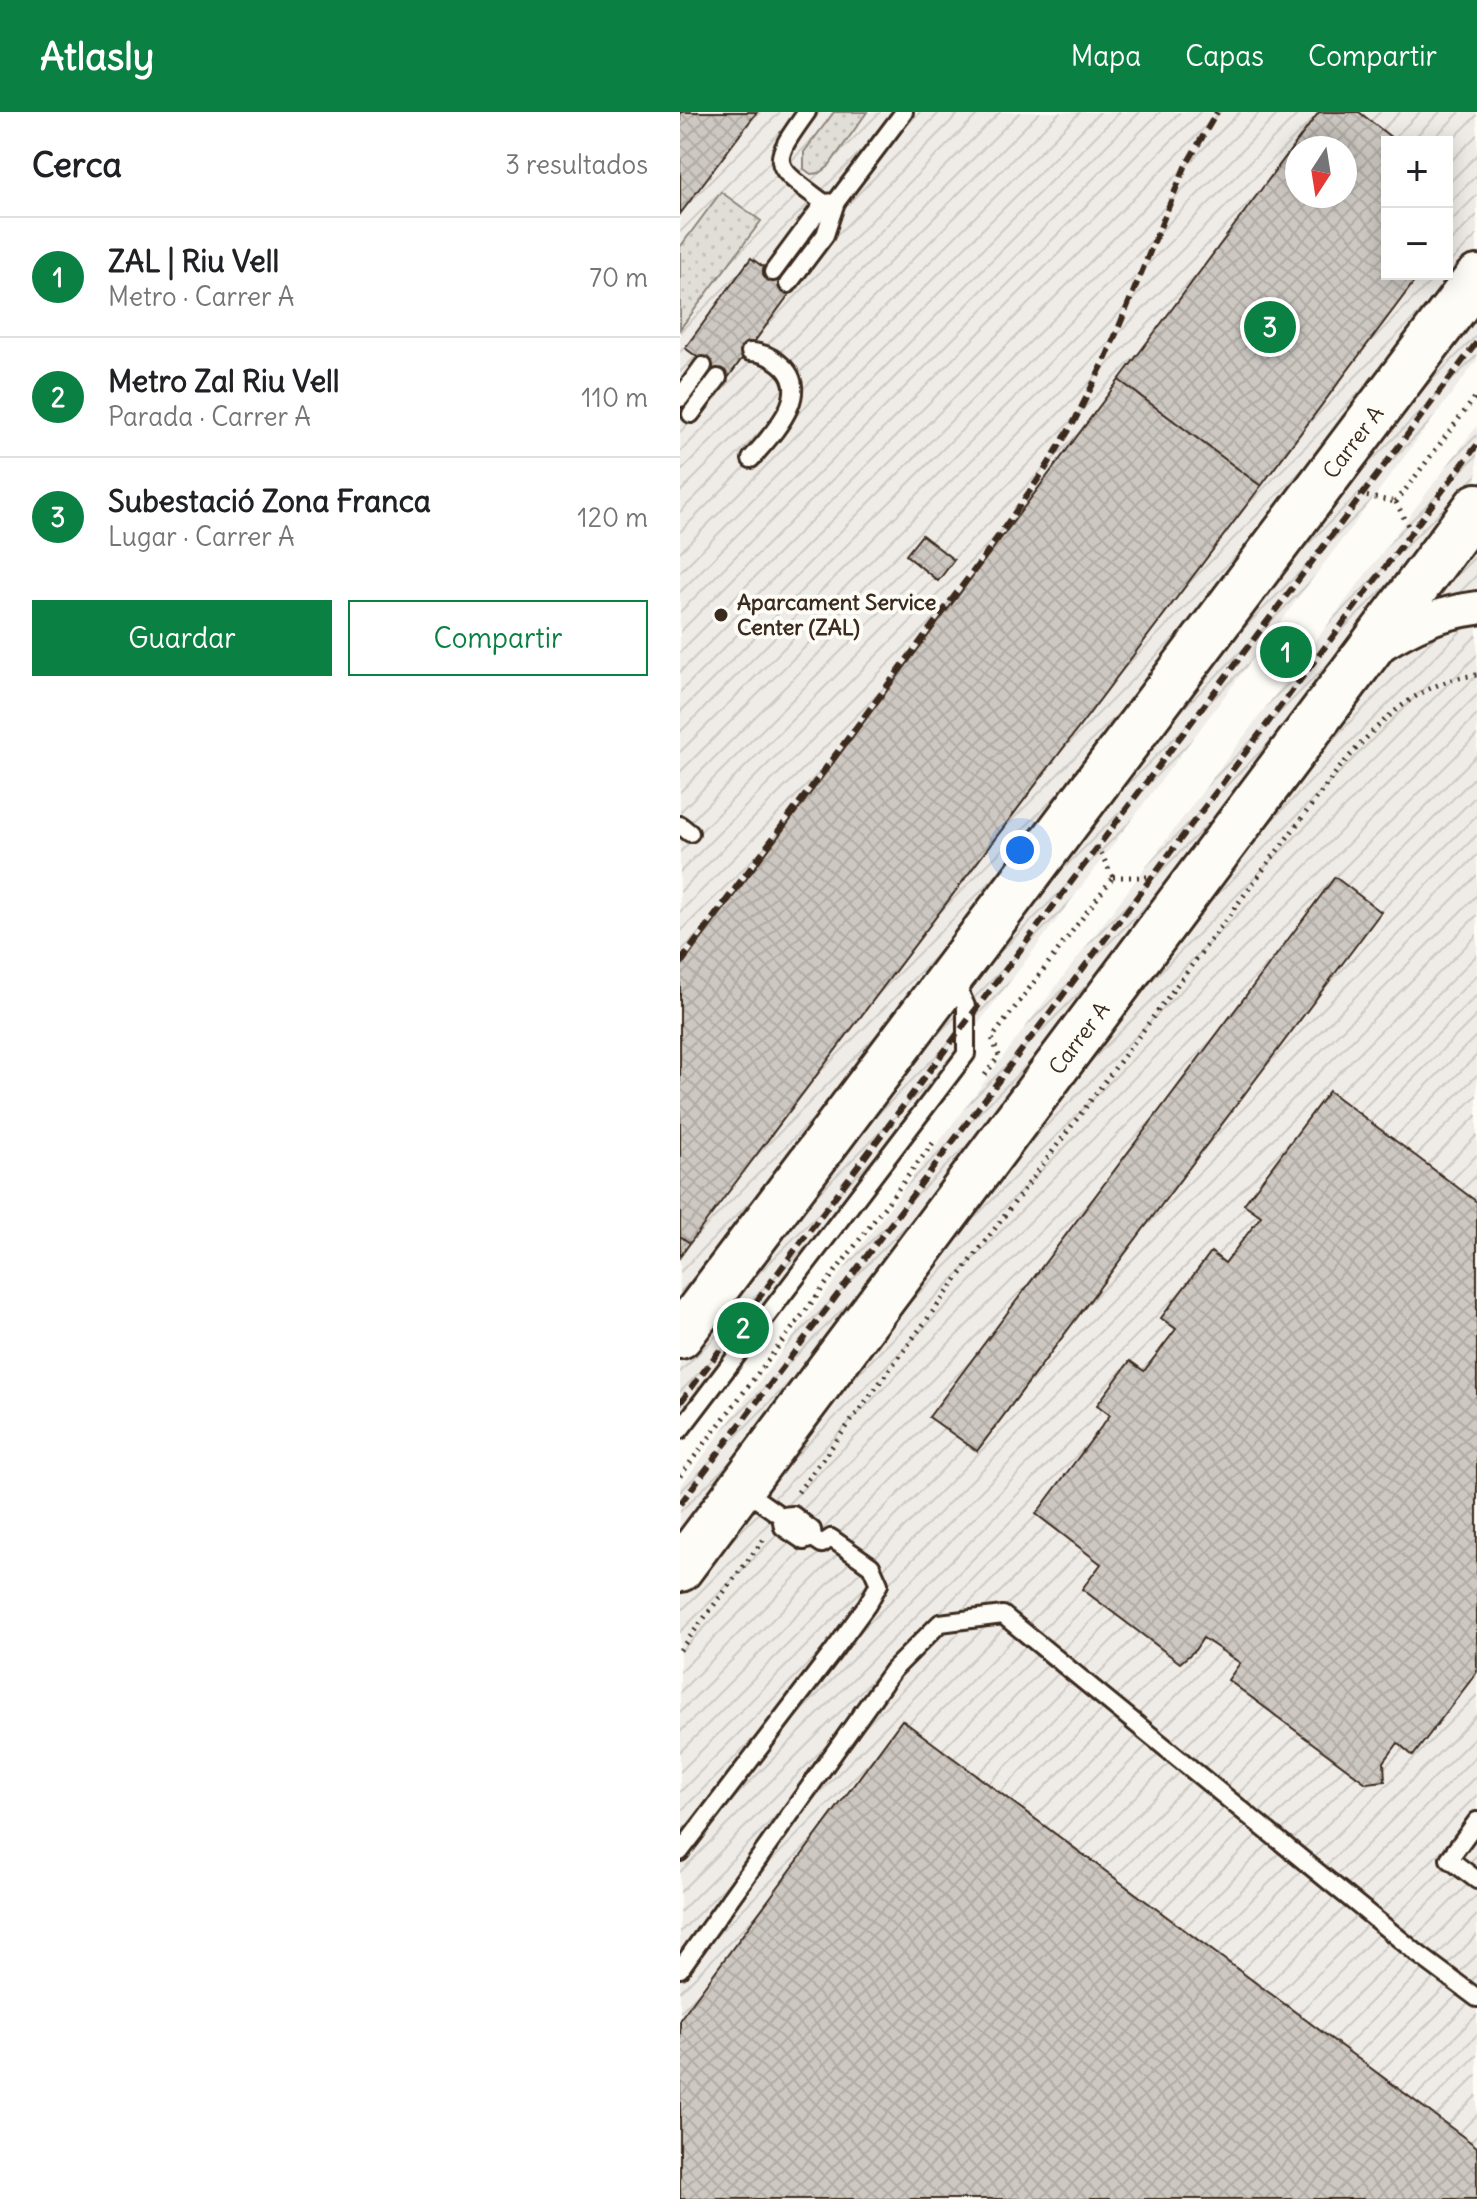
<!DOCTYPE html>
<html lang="es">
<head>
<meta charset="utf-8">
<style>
	:root { --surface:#fff; --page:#f6f6f6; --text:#202124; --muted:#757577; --line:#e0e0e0; --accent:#0b8043 }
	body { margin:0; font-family:Delius,sans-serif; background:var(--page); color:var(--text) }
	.controls { position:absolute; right:24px; top:24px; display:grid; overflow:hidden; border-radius:0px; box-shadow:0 4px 20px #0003 }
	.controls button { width:72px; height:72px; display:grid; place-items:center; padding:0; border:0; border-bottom:2px solid var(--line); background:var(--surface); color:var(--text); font:40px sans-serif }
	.compass { position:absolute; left:605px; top:24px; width:72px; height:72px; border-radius:50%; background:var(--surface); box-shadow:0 4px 20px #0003; rotate:192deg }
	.you { position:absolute; left:340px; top:738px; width:28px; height:28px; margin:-20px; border:6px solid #fff; border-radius:50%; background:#1a73e8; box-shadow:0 0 0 12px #1a73e833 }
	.badge { display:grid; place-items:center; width:52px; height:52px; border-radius:50%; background:var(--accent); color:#fff; font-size:26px; font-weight:700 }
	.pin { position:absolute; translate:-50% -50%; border:4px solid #fff; box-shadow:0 2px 8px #0006 }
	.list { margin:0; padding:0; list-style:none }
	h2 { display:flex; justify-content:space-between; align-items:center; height:104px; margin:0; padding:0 32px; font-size:34px }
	h2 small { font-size:26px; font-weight:400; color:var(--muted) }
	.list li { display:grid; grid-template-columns:52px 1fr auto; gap:24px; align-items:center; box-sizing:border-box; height:120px; padding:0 32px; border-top:2px solid var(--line) }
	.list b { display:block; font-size:30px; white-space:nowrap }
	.list p { margin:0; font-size:26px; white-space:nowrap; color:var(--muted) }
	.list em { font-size:26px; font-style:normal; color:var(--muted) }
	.actions { display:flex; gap:16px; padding:24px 32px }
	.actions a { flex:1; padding:18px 0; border:2px solid var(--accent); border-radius:0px; text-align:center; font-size:28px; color:var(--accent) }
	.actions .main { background:var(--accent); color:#fff }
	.map { position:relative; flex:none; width:797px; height:2087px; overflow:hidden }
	header { display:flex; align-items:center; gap:48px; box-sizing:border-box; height:112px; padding:0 40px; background:var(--accent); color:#fff }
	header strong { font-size:38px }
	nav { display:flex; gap:44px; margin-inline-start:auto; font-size:28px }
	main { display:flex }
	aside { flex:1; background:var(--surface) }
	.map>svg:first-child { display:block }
</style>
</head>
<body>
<header>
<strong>Atlasly</strong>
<nav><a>Mapa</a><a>Capas</a><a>Compartir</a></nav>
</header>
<main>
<aside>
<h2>Cerca<small>3 resultados</small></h2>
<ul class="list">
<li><span class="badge">1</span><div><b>ZAL | Riu Vell</b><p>Metro · Carrer A</p></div><em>70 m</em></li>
<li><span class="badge">2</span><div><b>Metro Zal Riu Vell</b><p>Parada · Carrer A</p></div><em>110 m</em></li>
<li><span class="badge">3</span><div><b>Subestació Zona Franca</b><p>Lugar · Carrer A</p></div><em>120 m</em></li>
</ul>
<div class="actions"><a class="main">Guardar</a><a>Compartir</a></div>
</aside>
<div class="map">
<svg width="797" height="2087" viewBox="0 0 797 2087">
	<defs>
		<pattern id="industrial-furrows" width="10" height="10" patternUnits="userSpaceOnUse" patternTransform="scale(2)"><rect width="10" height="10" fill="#efece7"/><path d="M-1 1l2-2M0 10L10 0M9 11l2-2" fill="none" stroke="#cecbc6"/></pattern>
		<pattern id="grass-dots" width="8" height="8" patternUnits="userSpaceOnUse" patternTransform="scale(2)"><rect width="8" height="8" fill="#e1ded7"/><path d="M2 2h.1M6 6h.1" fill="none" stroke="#c2bfb8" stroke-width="1.8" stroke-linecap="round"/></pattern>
		<pattern id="building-cross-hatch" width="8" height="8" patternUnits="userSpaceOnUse" patternTransform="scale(2)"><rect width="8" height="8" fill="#cdc8c2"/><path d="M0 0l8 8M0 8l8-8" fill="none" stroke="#b1aca6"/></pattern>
	</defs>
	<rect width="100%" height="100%" fill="#fdfcf7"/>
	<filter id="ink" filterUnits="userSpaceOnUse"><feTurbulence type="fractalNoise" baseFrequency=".0125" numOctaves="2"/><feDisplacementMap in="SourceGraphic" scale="16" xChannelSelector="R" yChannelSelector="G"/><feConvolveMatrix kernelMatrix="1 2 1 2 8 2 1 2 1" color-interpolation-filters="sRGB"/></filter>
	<g filter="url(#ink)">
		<path fill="url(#industrial-furrows)" fill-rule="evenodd" d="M0,0h797v248l-797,1061zM707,30h60v132h-60zM617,36h48v48h-48z
			M797,314v1773h-797v-712z"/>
		<path fill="url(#grass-dots)" stroke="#8e847a" stroke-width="2" d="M154,0h33l-39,55 -8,6 -9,1 -7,-5v-17z
			M41,80l40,29 -81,108v-82z"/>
		<path fill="url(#building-cross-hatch)" stroke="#3b2a1e" stroke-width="2" fill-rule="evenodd" d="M0,0h77l-77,102z
			M639,0h40l38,30h-10v132h33l-159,212 -142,-106zM617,36h48v48h-48z
			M71,146l42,31 -66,90 -42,-31z
			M439,268l142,106 -571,757 -10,-7v-268z
			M242,423l32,25 -16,21 -32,-26z
			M655,765l46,35 -404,539 -48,-34z
			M649,979l148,111v470l-64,84 -15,-13 -14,19 1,19 -19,2 -138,-103 12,-17 -37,-25 -8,12 -15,13 -98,-74 19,-25 -65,-50 74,-99 -13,-10 33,-44 14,10 32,-42 -15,-11 50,-66 14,11 36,-47 -17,-12z
			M0,1124l10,7 -10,14z
			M222,1608l575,427v52h-797v-180z"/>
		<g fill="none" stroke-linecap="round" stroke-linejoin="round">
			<g stroke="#3b2a1e" stroke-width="22">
				<path id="service" d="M127,0c-40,55 -34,52 17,91l12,-1
					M93,160l51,-69
					M108,172l37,-49 11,-33 68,-90
					M70,240c11,0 20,4 29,11 37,29 -8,72 -28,96
					M0,286l23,-32
					M11,302l27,-36
					M0,713l10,8
					M0,1318l286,-376v-48l-12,-26
					M101,1404l12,-1 19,15 1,8
					M797,1709l-28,38 28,21
					M0,1740l152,-199 35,-48 12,-21 -8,-18 -40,-28 -9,6 -9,-6 -9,3 -21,-14 -2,-11 -40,-28
					M0,1857l213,-299 47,-47 63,-8 415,339 59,44"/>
			</g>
			<g stroke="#3b2a1e" stroke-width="38">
				<path id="minor" d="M700,533c33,-20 58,-32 97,-37"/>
			</g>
			<g stroke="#3b2a1e" stroke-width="50">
				<path id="secondary" d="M0,1224l797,-1058
					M0,1457l797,-1063"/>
			</g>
			<path stroke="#3b2a1e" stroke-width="5" stroke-dasharray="2 6" stroke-linecap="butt" d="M679,383l37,7
				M716,390l14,28
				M716,390l81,-107
				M417,734l16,31
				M433,765h39
				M305,963l14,-19 -7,-18 121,-161
				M0,1364l253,-333
				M118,1380l539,-721c37,-44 79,-90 140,-96
				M0,1538l84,-111"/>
			<use href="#service" stroke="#fdfcf7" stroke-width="16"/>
			<use href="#minor" stroke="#fdfcf7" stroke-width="32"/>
			<use href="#secondary" stroke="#fdfcf7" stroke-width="44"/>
			<path stroke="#3b2a1e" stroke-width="6" stroke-dasharray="12 6" stroke-linecap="butt" d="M0,850l300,-400 64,-91 30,-49 32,-64 79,-191 32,-55
				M0,1291l797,-1061
				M0,1392l797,-1059"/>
		</g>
	</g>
	<circle fill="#3b2a1e" stroke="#fdfcf7" stroke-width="3" cx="41" cy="503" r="8"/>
	<g text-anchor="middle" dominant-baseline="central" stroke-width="8" stroke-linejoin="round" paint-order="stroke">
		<g font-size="22" fill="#3b2a1e" stroke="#fdfcf7">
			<text transform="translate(673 330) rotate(-53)">Carrer A</text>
			<text transform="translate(399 926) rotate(-53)">Carrer A</text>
		</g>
		<g font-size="22" font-weight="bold" fill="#3b2a1e" stroke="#fdfcf7" text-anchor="start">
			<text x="57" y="490">Aparcament Service<tspan x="57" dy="25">Center (ZAL)</tspan></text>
		</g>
	</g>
</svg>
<div class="controls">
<button>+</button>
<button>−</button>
</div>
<svg class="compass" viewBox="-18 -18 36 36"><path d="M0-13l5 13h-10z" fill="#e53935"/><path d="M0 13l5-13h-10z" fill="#757577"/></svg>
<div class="you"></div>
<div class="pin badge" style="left:606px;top:540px">1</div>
<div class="pin badge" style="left:63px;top:1216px">2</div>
<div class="pin badge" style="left:590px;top:215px">3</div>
</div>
</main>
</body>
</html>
